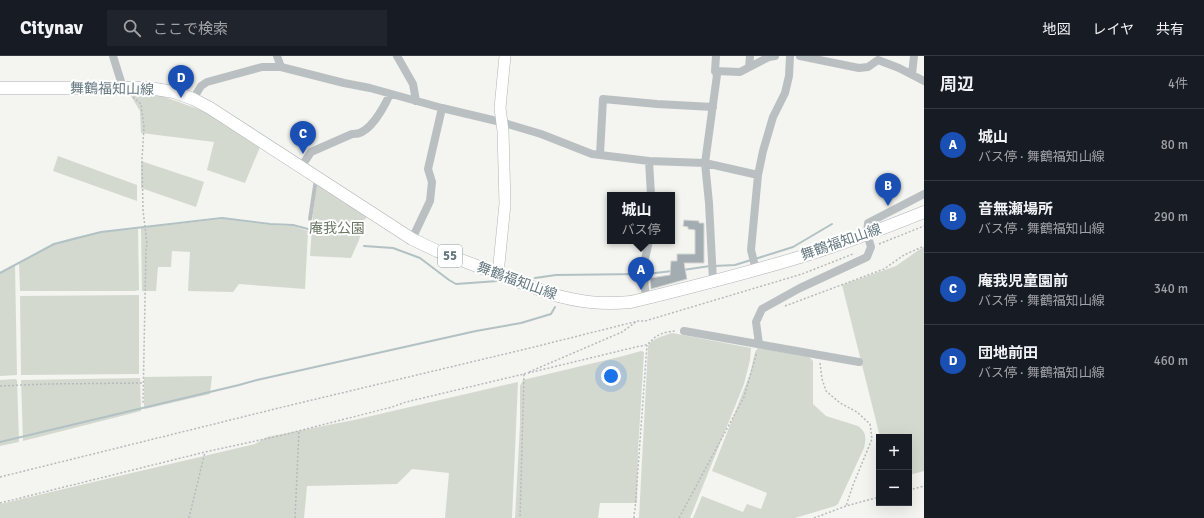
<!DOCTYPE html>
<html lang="ja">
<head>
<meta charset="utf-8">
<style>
	:root { --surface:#171b24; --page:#20242c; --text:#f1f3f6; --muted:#9ea1a6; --line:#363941; --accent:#da392a }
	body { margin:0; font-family:Signika,"Noto Sans JP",sans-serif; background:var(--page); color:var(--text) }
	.controls { position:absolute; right:12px; bottom:12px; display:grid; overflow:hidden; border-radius:0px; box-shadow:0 4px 16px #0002 }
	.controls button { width:36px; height:36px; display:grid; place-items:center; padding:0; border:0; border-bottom:1px solid var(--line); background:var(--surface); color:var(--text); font:20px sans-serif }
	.you { position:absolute; left:611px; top:320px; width:14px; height:14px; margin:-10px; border:3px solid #fff; border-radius:50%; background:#1a73e8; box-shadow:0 0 0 6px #1a73e833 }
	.badge { display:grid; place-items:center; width:26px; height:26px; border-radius:50%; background:var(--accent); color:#fff; font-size:13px; font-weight:700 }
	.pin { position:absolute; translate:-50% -33px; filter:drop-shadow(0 1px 2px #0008) }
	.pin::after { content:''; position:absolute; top:21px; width:14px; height:12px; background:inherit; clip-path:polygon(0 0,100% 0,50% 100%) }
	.popup { position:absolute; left:607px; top:136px; width:68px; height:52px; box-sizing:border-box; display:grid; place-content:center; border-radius:0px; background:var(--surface); filter:drop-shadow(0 1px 3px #0005); font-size:13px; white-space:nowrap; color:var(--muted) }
	.popup b { font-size:15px; color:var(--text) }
	.popup::after { content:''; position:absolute; left:50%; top:100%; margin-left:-8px; border:8px solid transparent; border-top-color:var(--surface) }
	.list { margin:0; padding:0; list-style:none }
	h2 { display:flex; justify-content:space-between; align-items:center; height:52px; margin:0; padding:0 16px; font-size:17px }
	h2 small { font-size:13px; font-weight:400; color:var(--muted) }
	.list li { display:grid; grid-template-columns:26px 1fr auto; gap:12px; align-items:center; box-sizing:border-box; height:72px; padding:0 16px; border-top:1px solid var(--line) }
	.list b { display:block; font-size:15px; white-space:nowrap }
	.list p { margin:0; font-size:13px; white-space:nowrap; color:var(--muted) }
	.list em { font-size:13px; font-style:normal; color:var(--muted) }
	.icon { flex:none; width:22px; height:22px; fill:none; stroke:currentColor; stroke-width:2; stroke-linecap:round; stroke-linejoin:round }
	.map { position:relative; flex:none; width:924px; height:462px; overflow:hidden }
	header { display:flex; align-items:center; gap:24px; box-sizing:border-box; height:56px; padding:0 20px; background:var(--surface); border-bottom:1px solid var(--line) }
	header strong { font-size:19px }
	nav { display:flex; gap:22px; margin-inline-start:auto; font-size:14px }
	.search { width:280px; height:36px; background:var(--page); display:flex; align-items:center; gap:10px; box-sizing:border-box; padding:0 14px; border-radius:0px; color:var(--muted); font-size:15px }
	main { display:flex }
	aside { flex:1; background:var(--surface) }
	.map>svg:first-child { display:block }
</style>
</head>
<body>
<header>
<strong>Citynav</strong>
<div class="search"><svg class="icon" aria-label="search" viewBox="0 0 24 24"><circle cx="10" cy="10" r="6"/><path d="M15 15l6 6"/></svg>ここで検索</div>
<nav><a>地図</a><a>レイヤ</a><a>共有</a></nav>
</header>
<main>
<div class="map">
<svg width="924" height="462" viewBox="0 0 924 462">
	<rect width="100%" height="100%" fill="#f4f4f0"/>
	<path fill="#d4d9d0" d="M132,37l30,3 44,16 54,35 -15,36 -38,-13 7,-28 -73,-9 -1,-22 -9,-15z
		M58,100l79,29v16l-84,-30z
		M141,105l63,21 -8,25 -55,-19z
		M317,126l53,32 -6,6 -5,20 -8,18 -41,-2 3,-43z
		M223,163l47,6 23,1 15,5 -3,58 -66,-5 -6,8 -45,-1 2,-39 -18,-1 -1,16h-13l-2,24h-14l-1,-63z
		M138,173l1,61 -4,1h-115l-1,-28c12,-6 24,-14 36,-19 26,-11 55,-13 83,-15z
		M924,191v224l-15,4v-38h-29l-38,-152 54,-19 24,-17z
		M15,209l2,110 -17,1v-102z
		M139,239v79l-118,1 -1,-79z
		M672,277l79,15 -1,12 -6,24 -54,134h-51l9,-172c4,-8 16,-10 24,-13z
		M758,292l51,9 4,4v43l13,12 32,10c9,6 8,13 6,22l-26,56 -3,2 -40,12h-102l9,-22 41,16 4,-8 14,5 6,-16 -55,-22 38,-97 5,-22z
		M641,295l3,1 -6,99 -1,52h-37l-2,15h-83l5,-93v-39l3,-6 100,-24z
		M212,320l-2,18 -65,15 -1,-3v-29z
		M140,322l1,33 -118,30 -2,-61z
		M15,323l2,1 2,62 -19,4v-66z
		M518,326l-6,136h-67l4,-45 -37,-4 -15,15 -90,2 -3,32h-304v-14l255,-60 12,-7 87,-17z"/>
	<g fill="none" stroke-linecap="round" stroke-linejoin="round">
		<path stroke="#b2c1c3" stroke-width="2" d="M364,190l29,2 27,10 29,22 7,4 42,-3
			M755,203l38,-12 39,-23
			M714,210l21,-1 16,-5
			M683,214l27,-4
			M0,217l54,-29 47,-12 121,-14 48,6 23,1 15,4
			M647,218l25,-3
			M535,222l21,-3 84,-1
			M0,386l239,-57 18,-5 219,-49 45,-8 30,-9 4,-7"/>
	</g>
	<path fill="#a3adb1" stroke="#d5d5d3" d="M684,164l15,1v2h5v40h-20l3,16 -36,10 -1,-11 20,-3 1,-14h6v-7h18v-24l-7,-1v-2l-5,-1z"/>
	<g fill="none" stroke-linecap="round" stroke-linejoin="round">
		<g stroke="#afb6b9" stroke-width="12">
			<path id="secondary" d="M498,218l7,-70 -2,-73 -3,-23 5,-52"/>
		</g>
		<g stroke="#aeb4b7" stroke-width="13">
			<path id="primary" d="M0,32h149l25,4 19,7 17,9 202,131 25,12 114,43c28,8 51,11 80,8 61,-15 122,-30 182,-49 37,-12 74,-26 111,-41"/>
		</g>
		<path stroke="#b7babc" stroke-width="1.5" stroke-dasharray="2 2" stroke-linecap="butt" d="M133,41l8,7 3,23 -2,32 1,51 4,34 -1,4 -3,155
			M879,188l45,-18
			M785,250l99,-37 20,-14 20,-9
			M820,307l2,16 4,12 14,12 17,9 13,12 2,15 -19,46 -7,21
			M529,316l93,-40 14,-10
			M524,318l116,-28c11,-1 9,-5 17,-10 5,-3 13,-5 19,-5
			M0,330l45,-2 99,-1
			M0,421l287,-71 243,-58 108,-27h7l157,-47 51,-20
			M909,434l15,-4
			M0,447l205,-51 78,-17 109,-28 14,-5 118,-28 -4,144
			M189,462l16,-66
			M295,462l4,-87
			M634,462v-4l1,-4 12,-165
			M679,462l65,-121 13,-45
			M814,462l32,-12 33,-9"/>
		<path stroke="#bac0c2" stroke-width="4" d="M310,163l6,-40"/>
		<path stroke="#bac0c2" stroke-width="8" d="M113,0l10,32
			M277,0l4,11
			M397,0l16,28 3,17
			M800,0l59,12 9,-1 10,-7 21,8 25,13
			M749,11l1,-11
			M715,15l25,1 29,-15 6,-1
			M912,18l2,-18
			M193,43l8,-13 6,-4 55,-15h19l63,16 26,5 72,20 59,14 40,12 51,20 57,7 56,2 53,12
			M600,98l3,-55 54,5 56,3
			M649,105l2,34
			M301,111l10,-15 41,-18c17,2 32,-27 38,-40
			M412,183l18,-38 2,-19 -4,-13 14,-61
			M756,214l-5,-20 7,-75 5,-24 10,-34 12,-24 4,-17 1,-20
			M713,225l-4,-78 -4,-40 12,-88 -2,-4 1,-15
			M646,242l-3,-30 6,-27
			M684,275l175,31
			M759,288l-3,-22 6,-13 38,-21 67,-31 4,-10 -4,-13 1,-11 56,-29"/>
		<use href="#secondary" stroke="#fff" stroke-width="11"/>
		<use href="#primary" stroke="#fff" stroke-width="12"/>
	</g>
	<g text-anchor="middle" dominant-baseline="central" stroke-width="4" stroke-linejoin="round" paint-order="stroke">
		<rect fill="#fff" stroke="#92a0a6" stroke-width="1" x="438" y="189" width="24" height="22" rx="3"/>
		<g font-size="13" font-weight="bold" fill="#647880">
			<text x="450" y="200">55</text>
		</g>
		<g font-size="14" fill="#647880" stroke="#fff">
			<text transform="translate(112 33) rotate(1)">舞鶴福知山線</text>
			<text transform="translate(841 186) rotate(-19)">舞鶴福知山線</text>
			<text transform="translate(517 225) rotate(20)">舞鶴福知山線</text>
		</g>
		<g font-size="14" fill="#6a7763" stroke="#fff">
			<text x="337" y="172">庵我公園</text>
		</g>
	</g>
</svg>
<div class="controls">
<button>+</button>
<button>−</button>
</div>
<div class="you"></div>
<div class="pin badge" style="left:641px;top:234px;background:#1a4fb4">A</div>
<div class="popup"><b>城山</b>バス停</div>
<div class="pin badge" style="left:888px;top:150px;background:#1a4fb4">B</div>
<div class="pin badge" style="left:303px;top:98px;background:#1a4fb4">C</div>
<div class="pin badge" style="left:181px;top:42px;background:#1a4fb4">D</div>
</div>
<aside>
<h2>周辺<small>4件</small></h2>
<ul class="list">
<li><span class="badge" style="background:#1a4fb4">A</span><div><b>城山</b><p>バス停 · 舞鶴福知山線</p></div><em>80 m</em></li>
<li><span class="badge" style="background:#1a4fb4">B</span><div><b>音無瀬場所</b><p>バス停 · 舞鶴福知山線</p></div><em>290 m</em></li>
<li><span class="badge" style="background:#1a4fb4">C</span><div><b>庵我児童園前</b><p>バス停 · 舞鶴福知山線</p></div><em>340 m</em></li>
<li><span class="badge" style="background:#1a4fb4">D</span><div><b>団地前田</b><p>バス停 · 舞鶴福知山線</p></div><em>460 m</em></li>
</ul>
</aside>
</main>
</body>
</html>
